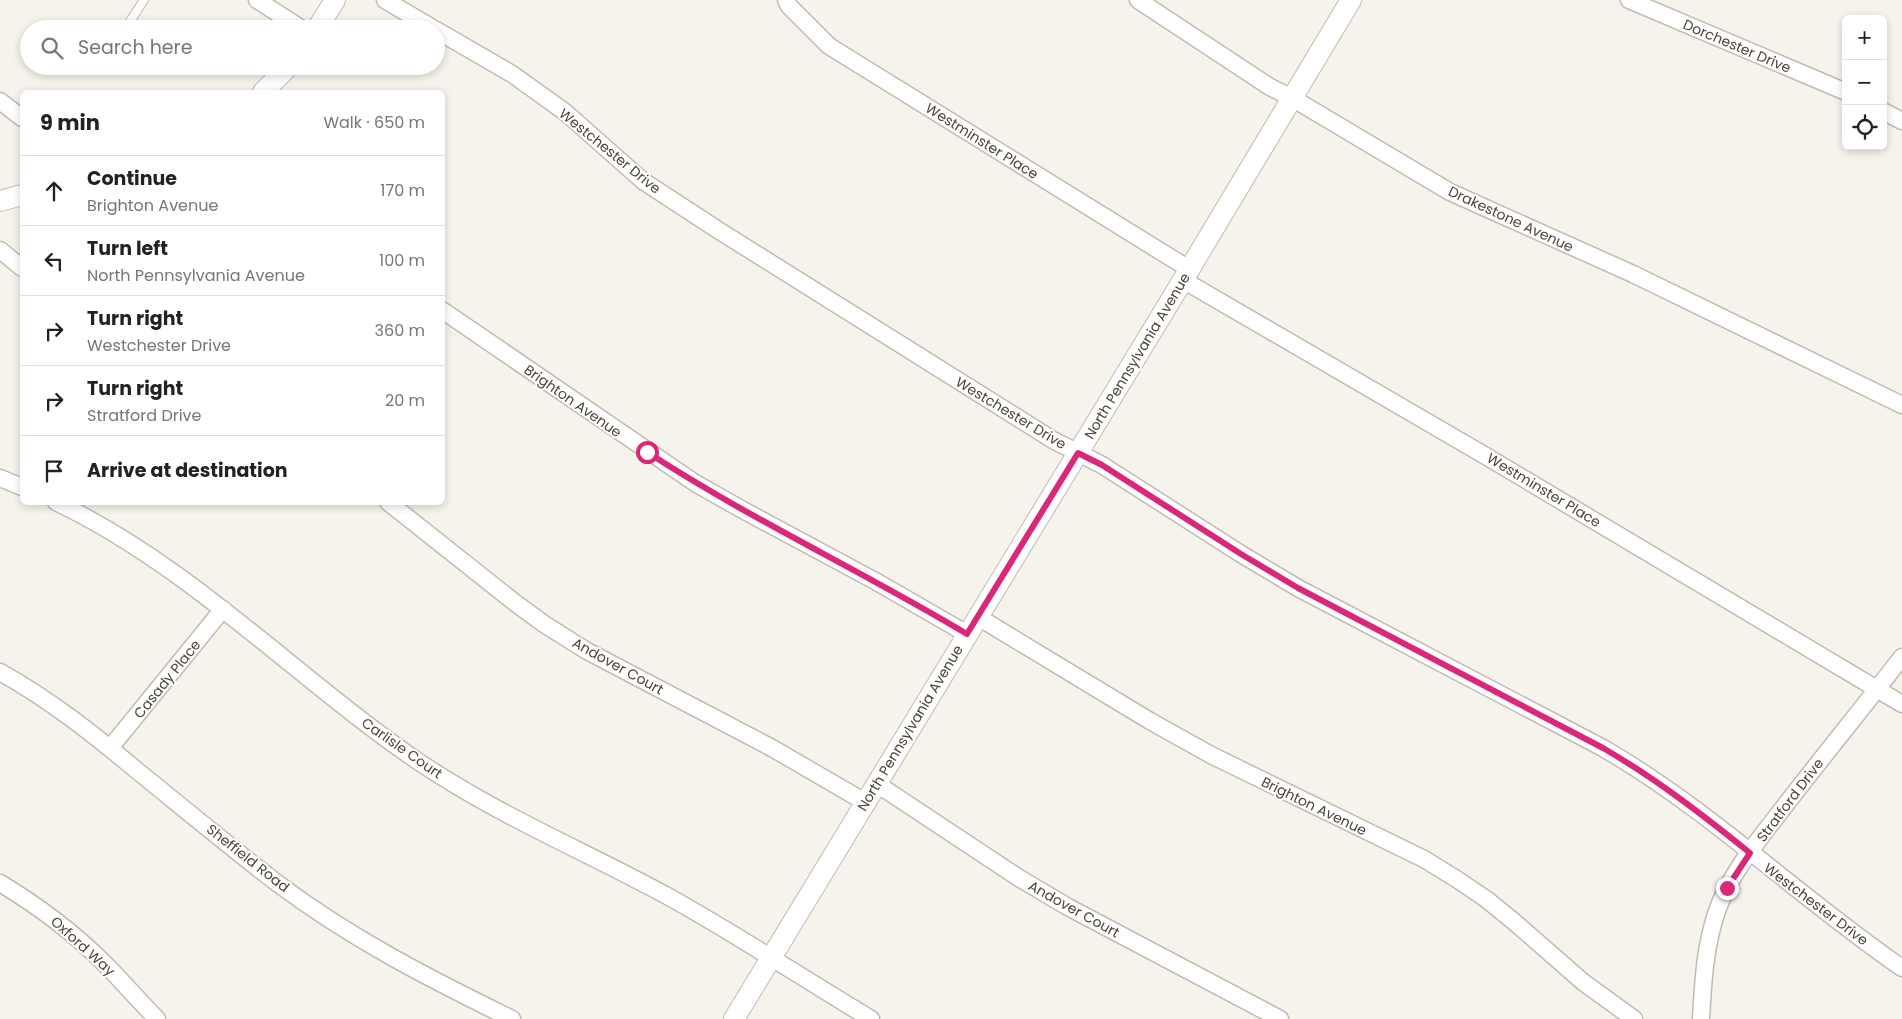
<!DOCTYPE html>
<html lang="en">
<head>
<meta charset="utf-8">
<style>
	:root { --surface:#fff; --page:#f2f2f2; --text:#222; --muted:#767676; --line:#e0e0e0 }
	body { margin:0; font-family:Poppins,sans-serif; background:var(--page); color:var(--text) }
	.controls { position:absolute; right:15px; top:15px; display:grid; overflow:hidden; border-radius:8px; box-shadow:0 2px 8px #0003 }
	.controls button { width:45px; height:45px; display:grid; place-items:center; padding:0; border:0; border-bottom:1px solid var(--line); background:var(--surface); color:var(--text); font:25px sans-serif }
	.stop { position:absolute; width:15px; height:15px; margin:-11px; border:4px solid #db2777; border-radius:50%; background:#fff }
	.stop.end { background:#db2777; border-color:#fff; box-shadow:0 1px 5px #0008 }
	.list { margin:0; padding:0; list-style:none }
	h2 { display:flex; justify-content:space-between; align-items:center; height:65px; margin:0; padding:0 20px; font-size:21px }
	h2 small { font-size:16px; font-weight:400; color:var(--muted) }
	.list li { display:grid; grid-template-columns:32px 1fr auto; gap:15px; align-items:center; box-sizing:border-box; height:70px; padding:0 20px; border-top:1px solid var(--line) }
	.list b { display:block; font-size:19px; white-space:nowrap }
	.list p { margin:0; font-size:16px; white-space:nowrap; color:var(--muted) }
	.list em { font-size:16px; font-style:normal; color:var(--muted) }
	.icon { flex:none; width:28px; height:28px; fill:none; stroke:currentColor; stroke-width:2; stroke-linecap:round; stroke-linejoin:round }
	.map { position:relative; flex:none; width:1902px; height:1019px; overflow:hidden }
	.search { position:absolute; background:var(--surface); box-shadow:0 2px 8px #0003; left:20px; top:20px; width:425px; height:55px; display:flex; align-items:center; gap:12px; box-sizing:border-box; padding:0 18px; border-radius:28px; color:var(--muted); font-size:19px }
	.panel { position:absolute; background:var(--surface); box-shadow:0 2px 8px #0003; left:20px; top:90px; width:425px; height:415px; border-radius:8px }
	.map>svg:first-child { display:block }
</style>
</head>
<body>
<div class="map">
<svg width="1902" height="1019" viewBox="0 0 1902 1019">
	<rect width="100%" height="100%" fill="#f6f3ec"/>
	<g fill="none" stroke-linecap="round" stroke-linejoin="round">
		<g stroke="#c2bbae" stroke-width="10">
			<path id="service" d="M125,29l19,-29"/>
		</g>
		<g stroke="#c2bbae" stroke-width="19">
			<path id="minor" d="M257,0l45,29
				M385,0l49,29
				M786,0l3,6 40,40 360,223
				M1138,0l132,87 22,11 158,94 183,82 269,131
				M1629,0l217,92
				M436,30l76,44 53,38 78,69 75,49 335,210 49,25 139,89 57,34 305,160c107,62 197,150 299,220
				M0,101l22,17
				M1883,111l19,10
				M0,250l22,18
				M1183,280l301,175 418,249
				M442,310l253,173 46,26 136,73 90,52
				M0,478l22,9
				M56,502c136,65 240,176 363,260 80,54 168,90 252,136 68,38 133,81 200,121
				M388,502l126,100 30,22 43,27 185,97 93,54
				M978,617l172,104 61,34 213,104 34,21 28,19 26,21 71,62 51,37
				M0,672c49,27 93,62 135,97 47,38 94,77 142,114 73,55 153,96 235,136
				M110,748l113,-139
				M877,784l142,94 49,29 212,112
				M0,883c38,23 73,49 104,80 18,18 35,38 53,56
				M1701,1019c2,-37 4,-73 16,-108 14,-40 45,-75 70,-108 38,-49 77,-97 115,-146"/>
		</g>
		<g stroke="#c2bbae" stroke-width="22">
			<path id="tertiary" d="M317,29l18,-29
				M263,92l26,-26
				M0,201l22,-6
				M734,1019l449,-739 168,-280"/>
		</g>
		<use href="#service" stroke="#fff" stroke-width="8"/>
		<use href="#minor" stroke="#fff" stroke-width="16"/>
		<use href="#tertiary" stroke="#fff" stroke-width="20"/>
	</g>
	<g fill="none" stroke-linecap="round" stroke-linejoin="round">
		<path stroke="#db2777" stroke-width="6" d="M647,452c103,67 215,119 320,182l111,-181 24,12 139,89 57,34 305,160c52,30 100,67 147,105l-23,35"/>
	</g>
	<g text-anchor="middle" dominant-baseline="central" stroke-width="4" stroke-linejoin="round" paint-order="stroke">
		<g font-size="14" fill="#4b4439" stroke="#fff">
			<text transform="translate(1737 46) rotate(23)">Dorchester Drive</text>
			<text transform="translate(982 141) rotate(32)">Westminster Place</text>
			<text transform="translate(610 151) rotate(39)">Westchester Drive</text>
			<text transform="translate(1511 219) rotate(25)">Drakestone Avenue</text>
			<text transform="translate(1137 356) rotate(-59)">North Pennsylvania Avenue</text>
			<text transform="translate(573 401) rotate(35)">Brighton Avenue</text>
			<text transform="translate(1011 413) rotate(31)">Westchester Drive</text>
			<text transform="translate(1544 490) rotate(31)">Westminster Place</text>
			<text transform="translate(618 666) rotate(29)">Andover Court</text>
			<text transform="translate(167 679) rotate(-51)">Casady Place</text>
			<text transform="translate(910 728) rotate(-59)">North Pennsylvania Avenue</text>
			<text transform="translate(402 748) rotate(35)">Carlisle Court</text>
			<text transform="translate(1790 800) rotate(-53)">Stratford Drive</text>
			<text transform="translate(1314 806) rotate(26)">Brighton Avenue</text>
			<text transform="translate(248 858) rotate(38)">Sheffield Road</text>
			<text transform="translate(1816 904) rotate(37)">Westchester Drive</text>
			<text transform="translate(1074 909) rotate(29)">Andover Court</text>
			<text transform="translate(83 946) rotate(42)">Oxford Way</text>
		</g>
	</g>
</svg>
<div class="controls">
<button>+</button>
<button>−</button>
<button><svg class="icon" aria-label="locate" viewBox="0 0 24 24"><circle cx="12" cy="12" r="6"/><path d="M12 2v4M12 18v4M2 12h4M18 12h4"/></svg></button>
</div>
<div class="stop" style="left:647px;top:452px"></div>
<div class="stop end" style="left:1727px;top:888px"></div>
<div class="search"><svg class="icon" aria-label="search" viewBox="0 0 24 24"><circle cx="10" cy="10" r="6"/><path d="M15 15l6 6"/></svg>Search here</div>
<section class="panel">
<h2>9 min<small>Walk · 650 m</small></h2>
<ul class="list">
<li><svg class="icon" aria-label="ahead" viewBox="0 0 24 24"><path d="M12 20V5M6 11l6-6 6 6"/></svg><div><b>Continue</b><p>Brighton Avenue</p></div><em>170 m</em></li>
<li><svg class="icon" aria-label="left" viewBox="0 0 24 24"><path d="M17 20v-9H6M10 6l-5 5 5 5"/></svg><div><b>Turn left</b><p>North Pennsylvania Avenue</p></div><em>100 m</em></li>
<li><svg class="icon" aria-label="right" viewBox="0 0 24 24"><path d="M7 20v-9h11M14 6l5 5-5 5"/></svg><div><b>Turn right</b><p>Westchester Drive</p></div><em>360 m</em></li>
<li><svg class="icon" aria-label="right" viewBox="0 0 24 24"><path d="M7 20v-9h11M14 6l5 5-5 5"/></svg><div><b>Turn right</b><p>Stratford Drive</p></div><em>20 m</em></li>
<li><svg class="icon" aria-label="arrive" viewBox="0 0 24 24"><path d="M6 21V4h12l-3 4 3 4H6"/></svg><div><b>Arrive at destination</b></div></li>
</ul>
</section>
</div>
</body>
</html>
